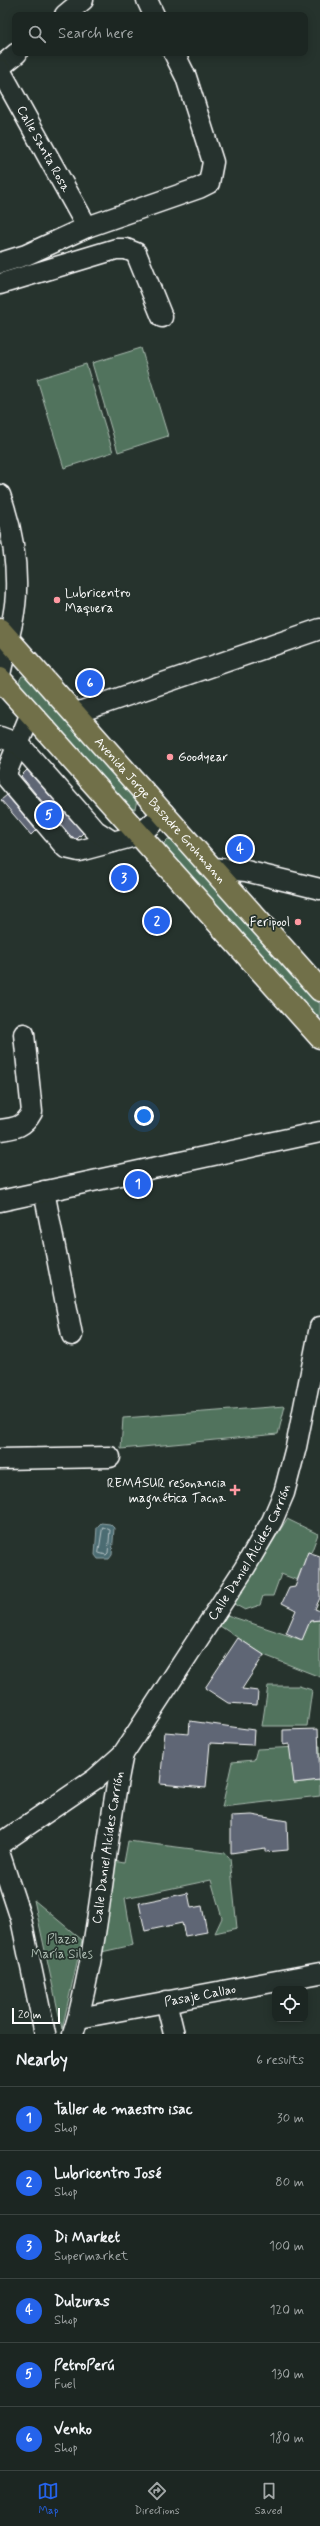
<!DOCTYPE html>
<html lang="en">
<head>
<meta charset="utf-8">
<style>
	:root { --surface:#1c2622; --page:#252e2a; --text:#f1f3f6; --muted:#a0a5a5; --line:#3a4340; --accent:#2563eb }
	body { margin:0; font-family:Mynerve,sans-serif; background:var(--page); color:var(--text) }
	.controls { position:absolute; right:12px; bottom:12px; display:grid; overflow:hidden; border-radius:8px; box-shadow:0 2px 10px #0003 }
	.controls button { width:36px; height:36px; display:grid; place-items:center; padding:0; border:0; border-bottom:1px solid var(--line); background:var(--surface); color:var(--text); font:20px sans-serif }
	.scale { position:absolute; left:12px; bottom:10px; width:48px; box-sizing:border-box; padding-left:4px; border:2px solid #fff; border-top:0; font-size:11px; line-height:14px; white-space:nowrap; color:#fff; -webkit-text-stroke:3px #26332d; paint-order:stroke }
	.you { position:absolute; left:144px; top:1116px; width:14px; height:14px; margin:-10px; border:3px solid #fff; border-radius:50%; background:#1a73e8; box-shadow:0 0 0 6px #1a73e833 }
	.badge { display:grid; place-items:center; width:26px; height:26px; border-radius:50%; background:var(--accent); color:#fff; font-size:13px; font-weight:700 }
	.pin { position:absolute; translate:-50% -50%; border:2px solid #fff; box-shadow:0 1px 4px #0006 }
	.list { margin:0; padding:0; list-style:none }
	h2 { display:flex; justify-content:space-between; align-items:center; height:52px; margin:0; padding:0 16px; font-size:17px }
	h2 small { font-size:13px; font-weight:400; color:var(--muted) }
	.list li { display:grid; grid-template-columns:26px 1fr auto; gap:12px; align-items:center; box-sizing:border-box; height:64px; padding:0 16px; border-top:1px solid var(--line) }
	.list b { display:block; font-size:15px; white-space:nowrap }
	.list p { margin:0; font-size:13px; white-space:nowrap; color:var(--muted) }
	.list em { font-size:13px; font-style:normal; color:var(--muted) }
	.icon { flex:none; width:22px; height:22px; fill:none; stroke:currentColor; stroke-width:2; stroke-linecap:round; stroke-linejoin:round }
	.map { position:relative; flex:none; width:320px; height:2034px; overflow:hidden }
	.search { position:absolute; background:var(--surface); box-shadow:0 2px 10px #0003; left:12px; right:12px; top:12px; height:44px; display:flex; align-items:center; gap:10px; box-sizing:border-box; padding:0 14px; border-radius:8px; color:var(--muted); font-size:15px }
	.sheet { height:436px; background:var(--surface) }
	nav { display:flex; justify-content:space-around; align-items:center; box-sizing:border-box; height:56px; border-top:1px solid var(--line); background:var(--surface); font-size:11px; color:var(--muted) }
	nav a { display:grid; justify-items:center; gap:2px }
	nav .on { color:var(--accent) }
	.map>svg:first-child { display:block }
</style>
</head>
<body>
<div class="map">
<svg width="320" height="2034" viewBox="0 0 320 2034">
	<rect width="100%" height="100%" fill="#26332d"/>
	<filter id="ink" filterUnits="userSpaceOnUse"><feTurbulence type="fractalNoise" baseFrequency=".025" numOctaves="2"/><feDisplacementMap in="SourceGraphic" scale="8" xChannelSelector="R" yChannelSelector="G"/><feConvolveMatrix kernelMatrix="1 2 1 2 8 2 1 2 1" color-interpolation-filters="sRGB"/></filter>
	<g filter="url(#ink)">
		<path fill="#51735d" stroke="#a8b9ae" d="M141,348l27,88 -50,16 -26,-89z
			M86,364l27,88 -49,16 -27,-89z
			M22,676h6l109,124 -2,9h-8l-105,-119 -3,-9z
			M168,839l8,1 144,164v21l-154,-173 -2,-9z
			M285,1406l-7,28 -157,15 2,-31z
			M287,1519l31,15 -7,19 -3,-1 -11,28 -16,-6 -8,22h-10l-3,9 -15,5 -11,-6z
			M227,1615l75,25 8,-19 10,-1v57l-56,-22 -44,-29z
			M268,1686h31l13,4 -5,36h-45z
			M320,1746v14l-28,4 2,19 26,-3v16l-98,11 10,-45 22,-2 3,-11z
			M128,1841l97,12 5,5 7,70 -22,5 7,-15 -11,-38 -86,18 8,47 -36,8 12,-93 15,3z
			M34,1900l48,40 -20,89z"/>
		<path fill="#4b6c72" stroke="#93a7aa" d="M101,1523l9,1 4,4 -2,27 -3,4h-11l-3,-4 2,-28z"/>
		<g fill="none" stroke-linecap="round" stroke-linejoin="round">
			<path stroke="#b7c4c7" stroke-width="1" d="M103,1527l7,3 -2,23 -2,2 -7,-2z"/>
		</g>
		<path fill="#5e6674" stroke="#fff" d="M27,770l56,63 -6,6 -5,-1 -51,-62z
			M7,795l29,35 -5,5 -30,-35z
			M308,1552l12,4v42l-5,11 5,2v9l-10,1 -8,19 -16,-7 10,-23 -14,-7 7,-15 6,-1z
			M238,1638l26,17 -22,34 16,2 -1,14 -29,-2 -23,-15z
			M190,1721l64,9 -1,15 -43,-2 -4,45 -46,-4 5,-52 24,2z
			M318,1729l2,51 -26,3 -5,-39 -6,1v-15z
			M252,1815l35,6 1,29 -23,2v-4l-34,5v-37z
			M188,1893l3,15 11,-2 5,26 -22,4 -3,-13 -37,8 -6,-28z"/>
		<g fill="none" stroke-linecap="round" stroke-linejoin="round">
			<g stroke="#fff" stroke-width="23">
				<g id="minor">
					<path d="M147,0l7,15"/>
					<path d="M65,15l18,-15"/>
					<path d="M0,67l17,-14"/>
					<path id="s1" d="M0,70l87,157"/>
					<path d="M0,263l26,-8 61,-28 112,-39 10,-5 4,-21 -27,-85 -12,-24"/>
					<path d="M0,284l116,-35h10l10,4 26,64"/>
					<path d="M0,495c11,30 17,63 16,96 0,26 -11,58 -16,84"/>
					<path d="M31,713l-24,58v7l59,70 13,3 60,-16 25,-22"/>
					<path d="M76,713l244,-84"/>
					<path d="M0,737l19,7 77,87 17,11"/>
					<path d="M211,868l35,3 74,18"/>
					<path d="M0,1130c16,-2 24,-3 32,-18l-8,-78"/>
					<path d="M44,1191l28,144"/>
					<path d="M0,1201l320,-69"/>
					<path d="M0,1459l110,-2"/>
					<path id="s2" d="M0,1844l95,-65 28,-25 121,-185 28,-48 12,-28 12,-46 24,-120"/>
					<path d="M0,1855l21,64 24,115"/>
					<path d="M166,2001l8,33"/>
					<path id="s3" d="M79,2018l241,-45"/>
					<path id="s4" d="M73,2034c8,-23 12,-47 17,-71 13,-69 18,-140 33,-209"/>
				</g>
			</g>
			<g stroke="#fff" stroke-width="25">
				<g id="highway">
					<path id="s5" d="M0,630l320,360"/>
					<path d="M0,679l320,358"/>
				</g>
			</g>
			<use href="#minor" stroke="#26332d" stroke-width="20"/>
			<use href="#highway" stroke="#71704a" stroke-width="22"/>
		</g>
	</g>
	<g fill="#ff9aa2" stroke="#26332d" stroke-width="1.5">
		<circle cx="57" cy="600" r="4"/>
		<circle cx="170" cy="757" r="4"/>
		<circle cx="298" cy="922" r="4"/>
		<path d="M233 1484h4v4h4v4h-4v4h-4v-4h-4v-4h4z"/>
	</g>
	<g text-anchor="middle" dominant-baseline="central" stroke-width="3.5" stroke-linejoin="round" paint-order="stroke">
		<g font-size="13" fill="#fff" stroke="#26332d">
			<text stroke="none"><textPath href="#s1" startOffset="90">Calle Santa Rosa</textPath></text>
			<text stroke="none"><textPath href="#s5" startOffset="241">Avenida Jorge Basadre Grohmann</textPath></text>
			<text stroke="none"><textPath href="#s2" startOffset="391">Calle Daniel Alcídes Carrión</textPath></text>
			<text stroke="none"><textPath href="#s4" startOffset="190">Calle Daniel Alcídes Carrión</textPath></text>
			<text stroke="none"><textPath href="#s3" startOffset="123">Pasaje Callao</textPath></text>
		</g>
		<g font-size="13" fill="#fff" stroke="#26332d" text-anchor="start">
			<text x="65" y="593">Lubricentro<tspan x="65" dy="15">Maquera</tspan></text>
			<text x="178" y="757">Goodyear</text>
			<text x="290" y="922" text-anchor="end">Feripool</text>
			<text x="226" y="1483" text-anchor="end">REMASUR resonancia<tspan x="226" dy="15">magnética Tacna</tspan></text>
		</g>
		<g font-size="13" fill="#b1c0b6" stroke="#26332d">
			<text x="62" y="1939">Plaza<tspan x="62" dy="15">María Siles</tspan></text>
		</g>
	</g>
</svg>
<div class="controls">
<button><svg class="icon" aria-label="locate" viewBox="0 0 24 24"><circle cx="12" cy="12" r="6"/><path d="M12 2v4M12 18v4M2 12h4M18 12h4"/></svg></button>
</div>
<div class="scale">20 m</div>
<div class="you"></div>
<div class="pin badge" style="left:138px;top:1184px">1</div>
<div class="pin badge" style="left:157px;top:921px">2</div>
<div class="pin badge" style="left:124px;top:878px">3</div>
<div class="pin badge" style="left:240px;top:849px">4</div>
<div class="pin badge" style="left:49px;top:815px">5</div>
<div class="pin badge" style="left:90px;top:683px">6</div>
<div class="search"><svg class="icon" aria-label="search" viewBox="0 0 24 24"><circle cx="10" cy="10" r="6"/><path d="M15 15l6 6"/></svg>Search here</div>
</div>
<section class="sheet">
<h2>Nearby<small>6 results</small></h2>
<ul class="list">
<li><span class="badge">1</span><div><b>Taller de maestro isac</b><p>Shop</p></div><em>30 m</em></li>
<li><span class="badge">2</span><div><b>Lubricentro José</b><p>Shop</p></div><em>80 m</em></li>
<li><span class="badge">3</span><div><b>Di Market</b><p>Supermarket</p></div><em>100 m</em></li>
<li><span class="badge">4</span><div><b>Dulzuras</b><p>Shop</p></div><em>120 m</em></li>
<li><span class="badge">5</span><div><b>PetroPerú</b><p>Fuel</p></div><em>130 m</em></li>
<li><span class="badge">6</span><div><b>Venko</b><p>Shop</p></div><em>180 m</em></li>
</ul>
</section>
<nav>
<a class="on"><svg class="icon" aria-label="map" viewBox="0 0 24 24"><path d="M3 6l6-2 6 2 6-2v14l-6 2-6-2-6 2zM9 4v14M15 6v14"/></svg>Map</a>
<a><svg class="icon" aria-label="directions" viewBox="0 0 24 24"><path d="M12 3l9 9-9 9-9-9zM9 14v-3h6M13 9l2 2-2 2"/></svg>Directions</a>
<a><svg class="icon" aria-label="saved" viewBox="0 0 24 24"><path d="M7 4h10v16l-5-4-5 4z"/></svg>Saved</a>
</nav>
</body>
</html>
